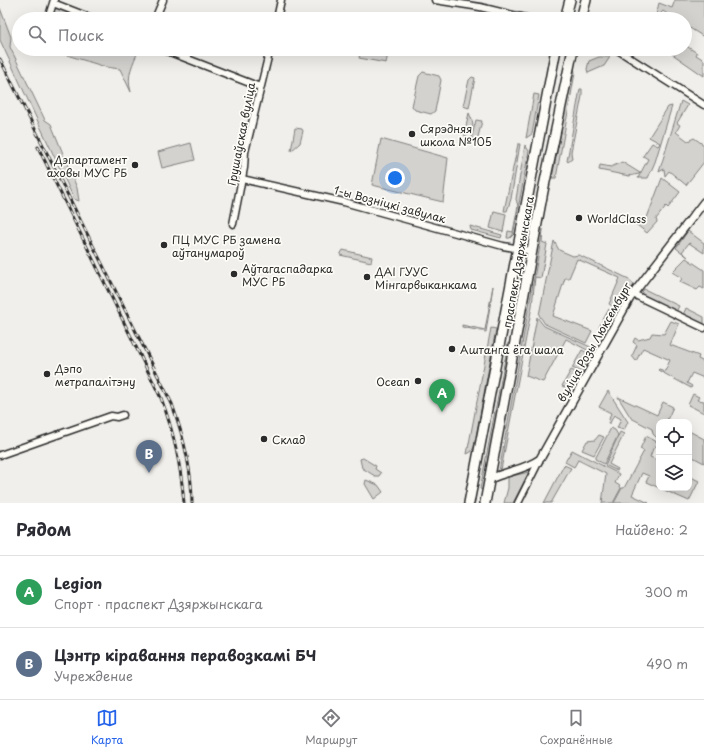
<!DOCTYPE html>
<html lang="ru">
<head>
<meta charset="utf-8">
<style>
	:root { --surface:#fff; --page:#f2f2f3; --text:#2b2b33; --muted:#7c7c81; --line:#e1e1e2; --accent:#2563eb }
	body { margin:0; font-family:"Playpen Sans",sans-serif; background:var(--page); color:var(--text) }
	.controls { position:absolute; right:12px; bottom:12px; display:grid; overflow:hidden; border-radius:8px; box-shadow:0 4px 16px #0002 }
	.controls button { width:36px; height:36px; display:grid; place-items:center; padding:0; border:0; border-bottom:1px solid var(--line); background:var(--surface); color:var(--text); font:20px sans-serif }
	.you { position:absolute; left:395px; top:178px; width:14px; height:14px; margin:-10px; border:3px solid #fff; border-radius:50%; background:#1a73e8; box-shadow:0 0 0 6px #1a73e833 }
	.badge { display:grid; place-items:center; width:26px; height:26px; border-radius:50%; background:var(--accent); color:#fff; font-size:13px; font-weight:700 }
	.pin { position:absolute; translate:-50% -33px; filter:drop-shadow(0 1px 2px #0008) }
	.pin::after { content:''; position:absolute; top:21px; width:14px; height:12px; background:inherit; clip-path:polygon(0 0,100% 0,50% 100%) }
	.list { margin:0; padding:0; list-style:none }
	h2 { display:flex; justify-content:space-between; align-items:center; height:52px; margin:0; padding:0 16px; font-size:17px }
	h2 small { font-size:13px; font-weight:400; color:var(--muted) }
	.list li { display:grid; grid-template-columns:26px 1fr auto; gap:12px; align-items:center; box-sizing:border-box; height:72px; padding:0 16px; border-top:1px solid var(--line) }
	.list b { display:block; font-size:15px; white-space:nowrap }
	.list p { margin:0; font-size:13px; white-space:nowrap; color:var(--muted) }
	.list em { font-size:13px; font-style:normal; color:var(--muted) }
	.icon { flex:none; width:22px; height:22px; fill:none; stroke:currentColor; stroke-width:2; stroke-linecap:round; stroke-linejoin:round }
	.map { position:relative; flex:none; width:704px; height:503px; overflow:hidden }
	.search { position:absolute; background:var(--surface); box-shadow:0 4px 16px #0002; left:12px; right:12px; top:12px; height:44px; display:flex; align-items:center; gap:10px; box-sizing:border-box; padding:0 14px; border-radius:22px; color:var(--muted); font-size:15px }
	.sheet { height:196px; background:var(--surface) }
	nav { display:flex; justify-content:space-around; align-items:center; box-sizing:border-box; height:56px; border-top:1px solid var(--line); background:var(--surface); font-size:11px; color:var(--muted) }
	nav a { display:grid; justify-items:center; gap:2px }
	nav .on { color:var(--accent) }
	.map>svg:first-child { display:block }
</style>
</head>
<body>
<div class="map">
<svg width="704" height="503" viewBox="0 0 704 503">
	<rect width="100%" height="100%" fill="#f0efeb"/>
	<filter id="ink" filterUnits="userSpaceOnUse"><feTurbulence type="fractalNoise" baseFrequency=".025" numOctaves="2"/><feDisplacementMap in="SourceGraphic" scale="8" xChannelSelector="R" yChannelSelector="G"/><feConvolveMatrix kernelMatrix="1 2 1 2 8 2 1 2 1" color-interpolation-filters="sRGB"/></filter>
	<g filter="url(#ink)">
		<path fill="#d3d2cf" stroke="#7f7e7d" d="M675,0h29v37l-19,-12v-6h-10l-12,-8 -8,8 4,-16 13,5z
			M55,6l31,13h-35z
			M0,8l11,29 -1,10 35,73 6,4 26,64 2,13 -5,-2 -74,-159z
			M685,45l12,8 -1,2 8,5v16l-36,-25 2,-2h15z
			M47,49h92c-6,15 -13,26 -8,43l-11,-23 -14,-2z
			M361,49h28l-3,14 -27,-5z
			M577,49l-3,17 1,7 -19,105h-4z
			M599,57h11l-6,9 -16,7 -1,-4 2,-8z
			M423,72l16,4 2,4 -6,31 -4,3 -16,-4 -3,-4 7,-30z
			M472,77l3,1 -6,30 -6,-2 6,-26z
			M580,89h2v7l-11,56 1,7 -4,3 -1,-1z
			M534,94l5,1 -7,39 -6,4z
			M681,101l7,4 -11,18 3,2 -4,7 12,9 6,-3 10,7v17l-18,23 -17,-14 -4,5 -1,-7 -5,3z
			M672,106l-17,56 -7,16h-10l10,-19 -5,-3 9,-13 6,3 2,-3 -11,-6 19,-30z
			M469,113c5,11 6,15 -3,23l-2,-1z
			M476,120l6,1 -5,20 -3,-1 -2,-4z
			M295,128l7,1 1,2 -3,12 -9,8z
			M381,139l67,19 -5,44 -71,-17z
			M191,143l4,17 -33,8 -4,-16z
			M518,144h2l-9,55 -4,12h-3z
			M525,145l4,6 -16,84 -3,3h-3l1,-7 5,1 5,-26 -2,-7z
			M622,162l18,11 -1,1 -10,2 -30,-6 1,-5 11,2z
			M662,178l18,14 -12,16 -2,-2 -10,13 1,3 -10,11 -19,-15 17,5z
			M494,211l12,3 -3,18 -13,-4z
			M470,226l32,9 -1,3 -30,-8z
			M543,229l-1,13 5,2 -6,34 -6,-1 -3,29 -31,164 -2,1z
			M688,231l16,12v10l-15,-10 -7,9 6,5 -12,-9z
			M554,241l5,9 14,6 6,-1 50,24 7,8 -15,24 -12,-7 11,-26 -43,-19 -8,19h-4l-12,38 39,15 -6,12 -41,-19 -6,-9z
			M343,250l29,7 -1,5 -31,-7z
			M686,258l18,12v19l-4,-2 -3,3 -17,-8 2,-4 -10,-6z
			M493,286l-7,46 -24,-5v-2l23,5z
			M644,289l35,17 -3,6 -34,-16 -1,-2z
			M686,308l18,9v8l-21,-10z
			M609,309l10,5 -13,23 -4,-4 -3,-6z
			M537,317l7,9 51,23 -2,4 -27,-14 -23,43 -17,-6z
			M671,321l8,3 -9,21 29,11 -1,3 6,3v16l-12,-5 -5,10 5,3 -1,2 -33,-18 1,-1 6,2 5,-11 -27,-12 -7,13 -4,-5 5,-11 -4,-3 2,-4 3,2 12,-3 2,-4 12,1z
			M491,328l5,1 -22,118 -3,5 -4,2z
			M508,343l3,1 -28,146 -3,-1z
			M582,350l9,5 -9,17 -10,-4z
			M571,370l9,4 -9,16 -9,-4z
			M608,391l20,31 -4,8 -7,-2 4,-9 -7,-4 -4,8h-2l3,-10 -12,-6z
			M693,394l6,3 -2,3 7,1v12l-16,-8z
			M618,397l39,18 6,-13 10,5 -6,13 3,2h-11v18l-6,-6 -1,-5 -21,-11z
			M611,428l4,2 3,5 -14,29 -9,-5z
			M689,431l15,8v24l-15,-8z
			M620,432l4,2 -15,30 9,5 -1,2 -12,-6z
			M599,435l5,2 -10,18 -12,-5 5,-9 8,-1z
			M646,436l13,7v4l-5,-1 -4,11 9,4v27h30v-12l10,5 -10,20 -43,-19 3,-6 -7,-3 -10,22 17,8h-35l8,-15h2l20,-37 -4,-2z
			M572,450l47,24 -4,9 5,3 1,2 -8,15h-11l4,-29 -28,-14 -4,7 -9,-5z
			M363,458l13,8 -1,3 6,4 -2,3h-4l-13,-8 -2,-9z
			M564,465l7,3 -20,35h-7z
			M529,472l-16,31h-9l4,-15v-11z
			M366,480l12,5 5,7 -9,7 -9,-15z"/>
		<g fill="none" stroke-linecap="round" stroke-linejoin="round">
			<g stroke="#2b2b2b" stroke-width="9">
				<path id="minor" d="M435,0l45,7 50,12
					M53,3l41,16
					M48,19l6,-19
					M155,19l8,-19
					M277,19l4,-19
					M162,49l98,38
					M616,49l88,56
					M242,179l102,23 159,44 29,5
					M233,224l11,-56 1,-16 25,-103
					M633,294l71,34
					M0,455l111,-39 6,1 6,-2
					M518,503l22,-44"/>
			</g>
			<g stroke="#2b2b2b" stroke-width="10">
				<path id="tertiary" d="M490,479c17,-8 35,-9 50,-20l90,-161 74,-96"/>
			</g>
			<g stroke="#2b2b2b" stroke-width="12">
				<path id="primary" d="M565,19l5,-19
					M581,19l5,-19
					M469,503l87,-454
					M485,503l58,-312 30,-142"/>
			</g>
			<use href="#minor" stroke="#fdfcf7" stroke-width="6"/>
			<use href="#tertiary" stroke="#fdfcf7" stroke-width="7"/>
			<use href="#primary" stroke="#fdfcf7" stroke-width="9"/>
			<g stroke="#2b2b2b" stroke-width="3">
				<path id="rail" d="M0,59l172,345c11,31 20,66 20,99
					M38,147l123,251c13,34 20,69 23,105"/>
			</g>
			<use href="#rail" stroke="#fdfcf7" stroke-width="1.5" stroke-dasharray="4.5" stroke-linecap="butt"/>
		</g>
	</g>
	<g fill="#2b2b2b" stroke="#fdfcf7" stroke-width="1.5">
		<circle cx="412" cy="134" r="4"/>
		<circle cx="135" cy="165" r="4"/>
		<circle cx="579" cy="218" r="4"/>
		<circle cx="164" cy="245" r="4"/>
		<circle cx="234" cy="274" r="4"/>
		<circle cx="367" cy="277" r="4"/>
		<circle cx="452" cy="349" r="4"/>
		<circle cx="47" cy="374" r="4"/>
		<circle cx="418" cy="381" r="4"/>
		<circle cx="264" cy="439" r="4"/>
	</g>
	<g text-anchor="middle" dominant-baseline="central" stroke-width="3.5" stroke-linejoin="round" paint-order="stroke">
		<g font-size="11" fill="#2b2b2b" stroke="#fdfcf7" text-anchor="start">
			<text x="420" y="128">Сярэдняя<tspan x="420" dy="13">школа №105</tspan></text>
			<text x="127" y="159" text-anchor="end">Дэпартамент<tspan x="127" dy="13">аховы МУС РБ</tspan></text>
			<text x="587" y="218">WorldClass</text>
			<text x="172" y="239">ПЦ МУС РБ замена<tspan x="172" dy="13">аўтанумароў</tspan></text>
			<text x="242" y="268">Аўтагаспадарка<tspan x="242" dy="13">МУС РБ</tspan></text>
			<text x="375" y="271">ДАІ ГУУС<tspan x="375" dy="13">Мінгарвыканкама</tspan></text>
			<text x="460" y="349">Аштанга ёга шала</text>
			<text x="55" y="368">Дэпо<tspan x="55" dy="13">метрапалітэну</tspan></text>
			<text x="410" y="381" text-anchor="end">Ocean</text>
			<text x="272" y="439">Склад</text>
		</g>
		<g font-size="11" fill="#2b2b2b" stroke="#fdfcf7">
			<text transform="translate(241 134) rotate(-79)">Грушаўская вуліца</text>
			<text transform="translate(390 204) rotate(15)">1-ы Возніцкі завулак</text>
			<text transform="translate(518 262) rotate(-80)">праспект Дзяржынскага</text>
			<text transform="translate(594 342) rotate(-60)">вуліца Розы Люксембург</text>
		</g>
	</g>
</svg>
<div class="controls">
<button><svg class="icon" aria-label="locate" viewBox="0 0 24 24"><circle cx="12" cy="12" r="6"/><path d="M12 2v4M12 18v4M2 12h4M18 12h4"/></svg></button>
<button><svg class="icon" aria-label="layers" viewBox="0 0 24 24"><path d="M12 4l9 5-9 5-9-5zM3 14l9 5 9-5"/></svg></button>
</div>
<div class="you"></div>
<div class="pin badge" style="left:442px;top:412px;background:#2e9e5b">A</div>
<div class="pin badge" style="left:149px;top:473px;background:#5c6f8a">B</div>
<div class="search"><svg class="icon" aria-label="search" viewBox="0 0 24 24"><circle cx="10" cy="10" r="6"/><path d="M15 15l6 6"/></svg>Поиск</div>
</div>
<section class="sheet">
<h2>Рядом<small>Найдено: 2</small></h2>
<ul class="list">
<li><span class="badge" style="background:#2e9e5b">A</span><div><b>Legion</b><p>Спорт · праспект Дзяржынскага</p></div><em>300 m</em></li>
<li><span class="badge" style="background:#5c6f8a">B</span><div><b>Цэнтр кіравання перавозкамі БЧ</b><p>Учреждение</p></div><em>490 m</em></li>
</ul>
</section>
<nav>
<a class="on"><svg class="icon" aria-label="map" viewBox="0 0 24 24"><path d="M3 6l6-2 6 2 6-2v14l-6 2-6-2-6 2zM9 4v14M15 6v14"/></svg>Карта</a>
<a><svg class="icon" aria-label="directions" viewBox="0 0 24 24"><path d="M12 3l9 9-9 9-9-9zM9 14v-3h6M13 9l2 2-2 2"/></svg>Маршрут</a>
<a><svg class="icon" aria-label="saved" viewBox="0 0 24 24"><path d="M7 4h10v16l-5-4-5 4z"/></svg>Сохранённые</a>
</nav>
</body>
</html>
